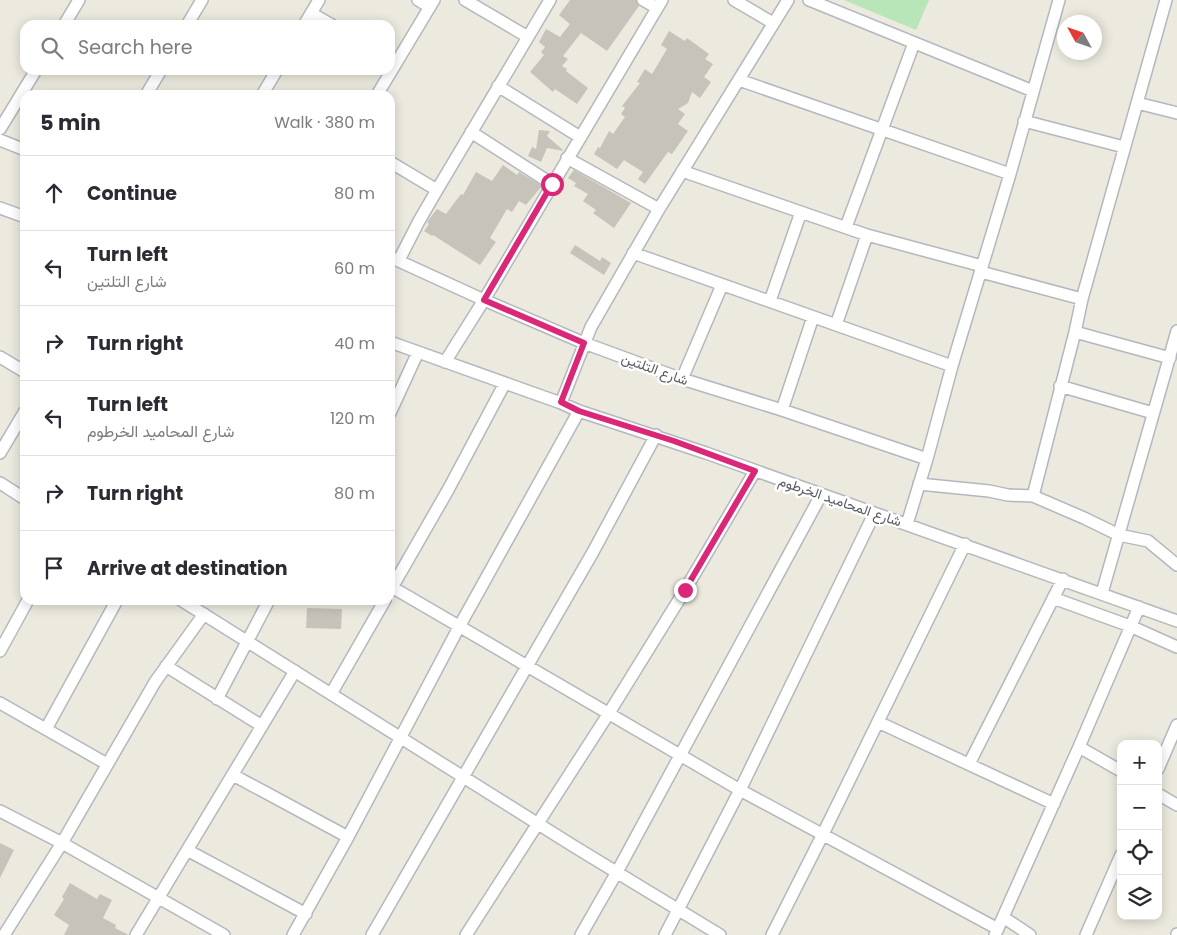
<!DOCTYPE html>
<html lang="en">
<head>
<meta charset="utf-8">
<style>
	:root { --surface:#fff; --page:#f2f2f3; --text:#2b2b33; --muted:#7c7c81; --line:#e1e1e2 }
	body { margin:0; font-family:Poppins,Vazirmatn,sans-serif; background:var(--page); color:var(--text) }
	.controls { position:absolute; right:15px; bottom:15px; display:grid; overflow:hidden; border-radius:10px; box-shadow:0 2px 12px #0003 }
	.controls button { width:45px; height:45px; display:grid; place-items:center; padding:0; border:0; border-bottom:1px solid var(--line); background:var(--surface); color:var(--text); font:25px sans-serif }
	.compass { position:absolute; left:1057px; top:15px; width:45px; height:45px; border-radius:50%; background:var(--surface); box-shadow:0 2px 12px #0003; rotate:310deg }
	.stop { position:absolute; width:15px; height:15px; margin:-11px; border:4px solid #db2777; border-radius:50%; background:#fff }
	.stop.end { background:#db2777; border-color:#fff; box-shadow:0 1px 5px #0008 }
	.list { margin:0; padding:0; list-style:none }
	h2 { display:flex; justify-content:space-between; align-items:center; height:65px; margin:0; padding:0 20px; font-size:21px }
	h2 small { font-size:16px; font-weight:400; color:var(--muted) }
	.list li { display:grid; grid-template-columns:32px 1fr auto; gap:15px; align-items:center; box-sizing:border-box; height:75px; padding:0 20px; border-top:1px solid var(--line) }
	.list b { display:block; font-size:19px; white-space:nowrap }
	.list p { margin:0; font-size:16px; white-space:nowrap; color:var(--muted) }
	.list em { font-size:16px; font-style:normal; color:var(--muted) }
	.icon { flex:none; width:28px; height:28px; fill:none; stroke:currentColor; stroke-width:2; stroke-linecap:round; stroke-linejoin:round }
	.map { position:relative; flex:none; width:1177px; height:935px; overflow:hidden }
	.search { position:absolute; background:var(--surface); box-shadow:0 2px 12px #0003; left:20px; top:20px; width:375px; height:55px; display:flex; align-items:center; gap:12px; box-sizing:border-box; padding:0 18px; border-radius:15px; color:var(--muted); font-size:19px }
	.panel { position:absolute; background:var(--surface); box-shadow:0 2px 12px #0003; left:20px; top:90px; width:375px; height:515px; border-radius:15px }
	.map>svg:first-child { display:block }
</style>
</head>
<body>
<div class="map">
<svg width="1177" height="935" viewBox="0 0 1177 935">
	<rect width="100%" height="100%" fill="#ece9de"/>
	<path fill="#b8e6b8" d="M844,0h85l-13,30z"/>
	<path fill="#c7c3bb" d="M570,0h66l3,6 -32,45 -26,-18 -18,23 5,3 -6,7 5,3 -1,2 22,17 -11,16 -22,-15 -2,3 -23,-20 14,-17 -3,-3 4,-5 -6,-5 7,-13 14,8 10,-13 -11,-9z
		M669,31l16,10 2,-3 22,16 -4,5 8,5 -9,13 7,5 -11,16 -8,-6 -4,11 -10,6 7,5 -7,10 10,7 -16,23 -4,-2 -23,32 -7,-5 5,-7 -19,-12 -7,9 -23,-15 4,-7 2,1 9,-17 4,3 12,-17 -4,-3 4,-6 -3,-2 18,-23 -3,-1 8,-13 7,5 15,-25 -6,-4z
		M539,130l11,1 -3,5 17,15 -17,-3 -6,14 -13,-6 4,-9 4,2z
		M503,165l14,10 2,-3 23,14 -16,19 -7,-4 -7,11 -5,-3 -17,29 6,4 -16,23 -47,-30 -1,1 -8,-5 5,-7 -2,-2 10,-13 9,5 15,-20 2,1 13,-23 16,9z
		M574,170l57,33 -17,25 -21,-15 3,-3 -13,-9 5,-7 -14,-8 2,-3 -8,-5z
		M575,245l25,16 2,-4 9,6 -7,12 -34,-22z
		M307,608l35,1 -1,20 -35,-1z
		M0,843l14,7 -14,28z
		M70,883l27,16 3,-5 12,6 -9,18 13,7 -1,3 14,7h-65l5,-10 -15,-10 10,-16 -2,-2z"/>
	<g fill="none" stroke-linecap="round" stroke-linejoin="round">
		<g stroke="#b4b7bd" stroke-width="14">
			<path id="minor" d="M418,0l12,7
				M465,0l63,37
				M643,0l14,8
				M734,0l39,23
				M809,0l224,91
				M311,13l21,12
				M64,25l15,-25
				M187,25l15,-25
				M304,25l15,-25
				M739,80l271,94
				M498,86l82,51
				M146,95l15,-25
				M262,95l15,-25
				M377,95l57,-95
				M1137,103l40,10
				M1024,121l100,26
				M0,129l36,-59
				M471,132l81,52
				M0,140l25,10
				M567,158l92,51
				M390,162l47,28
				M682,171l185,64 115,31
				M0,208l25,9
				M846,227l68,-184
				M633,253l319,113
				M390,257l94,43 100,43 98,36 100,31 145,49
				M399,260l20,-39 18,-31 113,-190
				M981,272l101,27
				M770,301l31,-89
				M836,325l31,-90
				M1075,332l95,26
				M390,342l171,61 18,8 127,42 471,168
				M0,357l25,15
				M445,362l39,-62 178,-300
				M682,379l40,-94
				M1060,386l93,27
				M561,403l30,-76 68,-118 129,-209
				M782,410l31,-93
				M390,413l28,-61
				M0,453l25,-42
				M0,483l25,16
				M919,484l70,7 19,4 25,1 51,22 35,17 29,6 29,24
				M1033,496l42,-164 7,-33 84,-299
				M907,524l20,-65 25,-93 58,-192 49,-174
				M390,586l350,204 258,139
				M390,591l58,-101 57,-107
				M1102,593l75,-262
				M1053,598l77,28 47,21
				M181,600l394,247 145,88
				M0,651l28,-51
				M166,666l96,60
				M331,694l54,-94
				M217,699l52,-99
				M0,703l107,61
				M878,722l176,82
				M46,729l71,-129
				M1079,747l42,24
				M969,764l94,-185
				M1158,769l19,-44
				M233,775l115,62
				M1158,794l19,11
				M0,811l62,32 162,92
				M187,850l119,64
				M1003,917l27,18
				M4,935l58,-92 93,-161 49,-68
				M136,935l159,-264
				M293,935l55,-98 111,-210 120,-216
				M372,935l221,-383 63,-117
				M466,935l143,-222 76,-123 70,-119
				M581,935l36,-63 204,-377
				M665,935l75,-145 134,-276
				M772,935l51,-101 142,-290
				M995,935l84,-188 60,-140
				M1086,935l35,-80
				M1177,935v-1"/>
		</g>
		<use href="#minor" stroke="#fff" stroke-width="11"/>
	</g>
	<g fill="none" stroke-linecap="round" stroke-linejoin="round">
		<path stroke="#db2777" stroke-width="6" d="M552,184l-68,116 100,43 -23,59 18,9 95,30 81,30 -70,119"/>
	</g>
	<g text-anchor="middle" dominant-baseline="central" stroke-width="5" stroke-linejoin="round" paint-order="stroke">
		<g font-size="14" fill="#575c61" stroke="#fff">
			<text transform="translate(655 369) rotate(20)">شارع التلتين</text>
			<text transform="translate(840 501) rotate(19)">شارع المحاميد الخرطوم</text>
		</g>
	</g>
</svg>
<div class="controls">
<button>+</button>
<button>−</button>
<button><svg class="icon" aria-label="locate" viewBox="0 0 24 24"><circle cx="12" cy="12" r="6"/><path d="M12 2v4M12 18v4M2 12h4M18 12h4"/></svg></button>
<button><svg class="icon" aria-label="layers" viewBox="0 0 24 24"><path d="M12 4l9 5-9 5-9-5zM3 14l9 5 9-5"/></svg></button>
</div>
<svg class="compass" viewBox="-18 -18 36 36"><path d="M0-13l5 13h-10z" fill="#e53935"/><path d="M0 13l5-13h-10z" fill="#7c7c81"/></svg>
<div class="stop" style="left:552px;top:184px"></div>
<div class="stop end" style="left:685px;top:590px"></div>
<div class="search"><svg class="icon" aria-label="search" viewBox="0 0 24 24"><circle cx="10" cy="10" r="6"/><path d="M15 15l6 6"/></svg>Search here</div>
<section class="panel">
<h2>5 min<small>Walk · 380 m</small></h2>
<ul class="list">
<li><svg class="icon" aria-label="ahead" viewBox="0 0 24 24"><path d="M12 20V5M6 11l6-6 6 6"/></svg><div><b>Continue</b></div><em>80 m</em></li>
<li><svg class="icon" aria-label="left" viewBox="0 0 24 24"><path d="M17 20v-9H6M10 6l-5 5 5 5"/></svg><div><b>Turn left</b><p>شارع التلتين</p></div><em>60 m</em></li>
<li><svg class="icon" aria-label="right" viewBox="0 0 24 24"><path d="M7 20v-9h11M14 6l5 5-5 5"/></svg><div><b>Turn right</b></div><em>40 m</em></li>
<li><svg class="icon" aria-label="left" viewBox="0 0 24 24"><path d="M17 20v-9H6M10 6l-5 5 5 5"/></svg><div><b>Turn left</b><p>شارع المحاميد الخرطوم</p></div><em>120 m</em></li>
<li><svg class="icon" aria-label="right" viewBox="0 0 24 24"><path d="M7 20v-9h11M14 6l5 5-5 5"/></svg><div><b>Turn right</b></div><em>80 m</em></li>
<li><svg class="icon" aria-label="arrive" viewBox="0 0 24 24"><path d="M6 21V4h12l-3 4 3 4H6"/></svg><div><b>Arrive at destination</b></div></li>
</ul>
</section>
</div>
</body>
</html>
